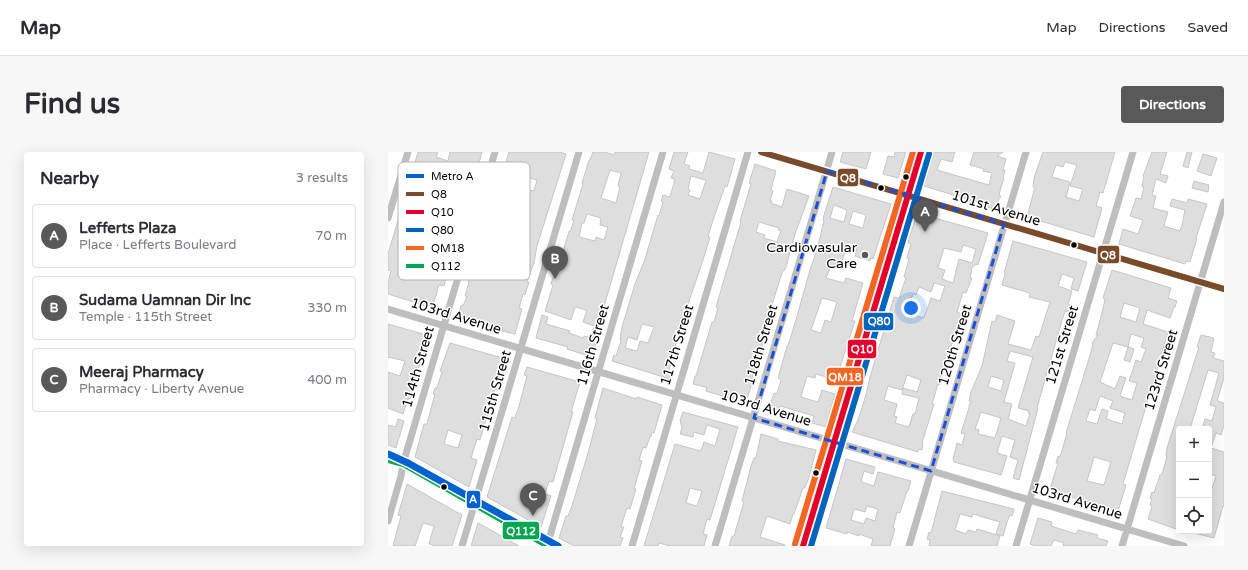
<!DOCTYPE html>
<html lang="en">
<head>
<meta charset="utf-8">
<style>
	:root { --surface:#fff; --page:#f7f7f7; --text:#2b2b33; --muted:#7c7c81; --line:#e1e1e2; --accent:#595959 }
	body { margin:0; font-family:"Varela Round",sans-serif; background:var(--page); color:var(--text) }
	.controls { position:absolute; right:12px; bottom:12px; display:grid; overflow:hidden; border-radius:4px; box-shadow:0 4px 16px #0002 }
	.controls button { width:36px; height:36px; display:grid; place-items:center; padding:0; border:0; border-bottom:1px solid var(--line); background:var(--surface); color:var(--text); font:20px sans-serif }
	.you { position:absolute; left:523px; top:156px; width:14px; height:14px; margin:-10px; border:3px solid #fff; border-radius:50%; background:#1a73e8; box-shadow:0 0 0 6px #1a73e833 }
	.badge { display:grid; place-items:center; width:26px; height:26px; border-radius:50%; background:var(--accent); color:#fff; font-size:13px; font-weight:700 }
	.pin { position:absolute; translate:-50% -33px; filter:drop-shadow(0 1px 2px #0008) }
	.pin::after { content:''; position:absolute; top:21px; width:14px; height:12px; background:inherit; clip-path:polygon(0 0,100% 0,50% 100%) }
	.list { margin:0; padding:0; list-style:none }
	h2 { display:flex; justify-content:space-between; align-items:center; height:52px; margin:0; padding:0 16px; font-size:17px }
	h2 small { font-size:13px; font-weight:400; color:var(--muted) }
	.list li { display:grid; grid-template-columns:26px 1fr auto; gap:12px; align-items:center; box-sizing:border-box; height:64px; margin:0 8px 8px; padding:0 8px; border:1px solid var(--line); border-radius:4px }
	.list b { display:block; font-size:15px; white-space:nowrap }
	.list p { margin:0; font-size:13px; white-space:nowrap; color:var(--muted) }
	.list em { font-size:13px; font-style:normal; color:var(--muted) }
	.icon { flex:none; width:22px; height:22px; fill:none; stroke:currentColor; stroke-width:2; stroke-linecap:round; stroke-linejoin:round }
	.map { position:relative; flex:none; width:836px; height:394px; overflow:hidden; border-radius:4px }
	header { display:flex; align-items:center; gap:24px; box-sizing:border-box; height:56px; padding:0 20px; background:var(--surface); border-bottom:1px solid var(--line) }
	header strong { font-size:19px }
	nav { display:flex; gap:22px; margin-inline-start:auto; font-size:14px }
	.intro { display:flex; align-items:center; justify-content:space-between; box-sizing:border-box; height:96px; padding:0 24px }
	h1 { margin:0; font-size:28px }
	.button { padding:10px 18px; border-radius:4px; background:var(--accent); color:#fff; font-size:14px; font-weight:700 }
	main { display:flex; gap:24px; padding:0 24px }
	aside { flex:1; background:var(--surface); border-radius:4px; box-shadow:0 4px 16px #0002 }
	.map>svg:first-child { display:block }
</style>
</head>
<body>
<header>
<strong>Map</strong>
<nav><a>Map</a><a>Directions</a><a>Saved</a></nav>
</header>
<div class="intro"><h1>Find us</h1><a class="button">Directions</a></div>
<main>
<aside>
<h2>Nearby<small>3 results</small></h2>
<ul class="list">
<li><span class="badge">A</span><div><b>Lefferts Plaza</b><p>Place · Lefferts Boulevard</p></div><em>70 m</em></li>
<li><span class="badge">B</span><div><b>Sudama Uamnan Dir Inc</b><p>Temple · 115th Street</p></div><em>330 m</em></li>
<li><span class="badge">C</span><div><b>Meeraj Pharmacy</b><p>Pharmacy · Liberty Avenue</p></div><em>400 m</em></li>
</ul>
</aside>
<div class="map">
<svg width="836" height="394" viewBox="0 0 836 394">
	<rect width="100%" height="100%" fill="#fff"/>
	<path fill="#dedede" stroke="#c6c6c6" fill-rule="evenodd" d="M30,0h20l-2,5 12,4 2,-9h32l-38,134 -5,-1 -7,24 -6,-2v-1l-38,-12v-12l3,-11 -3,-1v-16zM53,32l12,3 -4,12 -12,-3zM21,91l13,4 -3,12 -14,-5z
		M121,0h51l6,2 -29,92 -3,17 -7,19h2l-4,13 -2,-1 -4,14 3,1 -7,25 -13,-3 1,-3 -14,-4v2l-10,-3 1,-2 -22,-6 3,-9 3,-2 3,-8h-2l4,-14h-1l18,-62 8,-26 2,1zM130,23l19,5 -3,11 -19,-4z
		M205,0h12l9,3 1,-3h34l-51,175 -15,-5 4,-12 -12,-3 -4,13 -26,-9 8,-26 -2,-1 3,-10 1,1 5,-13 9,-31 1,1 4,-12h-2l11,-36 -1,-1 7,-23h1zM222,18l11,3 -3,13 2,1 -4,16 -15,-5zM199,62l14,4 -1,7 8,2 -4,13 -8,-3 -1,4 -16,-4 3,-14h2z
		M286,0h14l-4,12 6,2 -1,3 14,4 6,-21 26,7 -8,28 -2,-1 -12,34 -5,17h2l-7,23 -19,56 -10,35 -5,20 3,1 -2,7 -58,-18 2,-6 2,1 5,-15 -1,-1 2,-13 13,-43 10,-25 13,-44 1,1 4,-14 -2,-1 2,-6 7,2 5,-18 -4,-1 3,-7 -5,-2zM303,24l15,4 -6,19 -12,-4 2,-5 -2,-1zM254,172l12,3 -6,16 -8,-2 -3,10 -12,-3 3,-11 9,3z
		M455,0h28l-5,17 -26,-7z
		M507,0h11l-8,26 -15,-4 5,-18 6,1z
		M546,0h21l-3,10 -11,-3 -4,11 52,15 3,-12 -9,-2 1,-2 -14,-4 4,-13h29l-6,4 9,3 -3,11h2l-2,8h1l-5,16 2,3 -2,1 -2,9 -3,2 -12,-3 1,-2 -59,-18z
		M655,0h72l-12,41 -3,-1 -4,14 6,2 -8,29 -67,-20 8,-30h-2l1,-9zM677,10l12,3 -7,21 13,3 -4,12 -13,-4 4,-15 -18,-5 4,-12 7,2z
		M764,0h15l-7,22 8,2 -2,7 -10,-4 -4,16 4,1 -3,12 15,4 -4,14 16,5 2,-6 3,-15 -15,-4 2,-7 15,4 1,-4 19,5 -11,34h1l-7,24 -4,-1 -1,3 -66,-20 4,-15 15,5 5,-14 -13,-4 6,-18 5,1 3,-12h-2l2,-11h-1z
		M799,0h5l-4,16 -5,-2z
		M815,2l14,4 -6,18 -14,-5z
		M367,12l21,7 -5,19 2,1 -3,10h2l-1,2 11,4 5,-18 22,7 -14,38 -9,33 -2,4 -1,-1 -8,25 -7,24 2,1 -10,32 1,1 -2,7 -1,-1 -5,15 -2,8 1,1 -6,20 -40,-12 1,-3 -2,-1 -12,-3 2,-8h1l16,-54h2l4,-14 -2,-1 25,-85 -1,-1 11,-37 -2,-1zM371,70l20,6 -1,2h3l-4,12 -13,-4 1,-3 -9,-3z
		M806,29l15,4 -1,7 -16,-4z
		M445,35l58,17 -18,55 -2,-1 -1,3 -15,-5 3,-11 -10,-3 -8,26 -9,-2 -5,12 18,5 2,-5 17,5 -11,38h3l-19,59 -20,-6 -1,4 -8,-2 -6,21 17,5 4,-12 13,4 -9,33 -14,-4 2,-7 -34,-10 -1,5 -10,-3 5,-15 3,1 4,-14 -3,-2 9,-32h1l10,-33 12,-43 7,-20 7,-29 -1,-1 1,-5zM446,53l13,5 -3,12 -14,-4zM465,59l13,4 -3,13 -14,-4zM434,146l15,4 -6,20 -6,-2 -4,13 -10,-3z
		M529,61l71,20 -10,32 -2,-1 -4,4 -2,10h2l-6,15 -3,-1 -6,20 4,2 -5,15 -5,18 -2,-1 -9,31 1,1 -2,7 -1,-1 -6,20h2l-12,39h1l-1,7 -3,-1 -1,3 -66,-20 6,-12 8,-25 4,-18 24,-80 5,1 7,-20 -2,-1 5,-18 -2,-1 4,-14 -3,-1zM575,93l13,4 -4,14 -13,-4 -6,24 -11,-4 3,-9 -7,-2 6,-20 17,4zM546,131l11,3 -5,15 -9,-3 -7,20 -16,-5 -1,-2 6,-17 3,1 3,-8 12,5zM519,223l14,5 -4,12 -14,-4 -1,6 17,4 -4,16h-2l-4,13 -14,-4 2,-6 -3,-1 3,-12 -13,-4 4,-14 14,4z
		M625,89l74,21 -9,29 -7,-2 3,-11 -12,-4 -4,12 14,5 -4,13 2,1 -2,7 -3,-1 -4,13 -24,84h1l-19,72 -6,-2 5,-18 -8,-3 5,-17 -13,-4 -5,17 10,3 -6,19 -47,-13 -1,-3 4,-16 5,2 3,-11 -4,-1 10,-32h-2l2,-9 11,-26 10,-45 3,1 2,-7 18,6 -7,23 23,6 5,-14 3,1 11,-35 -21,-5 1,-4 -28,-8 3,-11 -1,-1zM622,199l23,6 -15,51 11,3 -1,2h2l-4,13 -18,-7 4,-15 -8,-2 11,-39 -8,-2zM603,224l13,4 -3,11 -13,-4zM593,260l20,6 -6,20 -17,-4 1,-4 -4,-1z
		M724,118l59,18 -3,10 9,3 -2,6h-1l-4,11 -23,-8 -4,14 25,8 -45,152 3,1 -8,26 -19,-7 -13,-3 -1,1 -24,-9 -1,2 -11,-3 9,-29h-2l2,-7 1,1 2,-3 6,-21h-1l25,-81 2,-9h-1l6,-8h-2l7,-26 2,-10 -2,-1zM736,151l16,5 -4,14 -16,-5zM743,182l13,4 -3,9 5,2 -5,13 -5,-2 -7,21 8,2 -5,17 -12,-4 6,-18 -6,-2 -5,13 -15,-7 13,-39 15,4zM712,244l13,5 -3,7 15,5 -3,11 -16,-5 2,-8 -6,-2 -5,15 -11,-3 4,-12 5,2zM706,305l17,5 -7,23 -17,-4z
		M154,163l6,2 -2,7 24,7 -1,2 14,5 1,-2 7,2 3,-11 6,2 -8,28 -25,-8 1,-2 -32,-9z
		M0,172l42,12 -9,29 -1,-1 -4,12 -6,23h-2l-5,15 -15,-6v-36l12,4 5,-15 -17,-4z
		M813,183l13,3 -3,14 4,1 -2,5 11,3v17l-7,23 7,2v23l-3,9 -5,-2 -5,15 13,4v55l-1,-1 -9,32 -20,-5v-2h15v-34l7,-21 -7,-2v-40l1,-5h-8l3,-10 7,2 4,-14 -6,-2 9,-32 -11,-3 -18,59h-11v92l-3,8 -28,-10 4,-13 -2,-1 2,-6h-2l2,-7 2,1 6,-18h2l5,-19h-1l1,-8 32,-101h-2z
		M62,191l56,16 -8,31 -3,-1 -15,51 -3,-1 -6,19 6,2 -8,27 -54,-30 9,-33h3l8,-30h-2l2,-6h2l5,-16 -2,-1zM60,278l14,5 -4,13 -14,-4z
		M740,195l6,2 -4,13 -6,-2z
		M139,215l53,15 -9,30h2l-20,70 -4,-1 -4,12 -13,-4 -4,13 13,4 4,-12 6,2 -10,31 -54,-30 25,-80 3,1 4,-12 8,-30 -3,-1z
		M215,236l33,11 1,-2 25,8 -8,28 -2,-1 -1,5h-1l-4,11 -3,-1 -4,13 3,1 -8,28h2l-6,20 -3,-1 -6,19h3l-4,10 3,1 -3,8h-46l-15,-8 7,-22h2l4,-10 16,-53 9,-34 -2,-1z
		M295,260l55,15 -28,93 -3,-1 -4,15 4,1 -3,11h-34l-11,-3 -1,3h-14l31,-102 26,7 3,-9 11,4 5,-17 -13,-4 -3,10 -10,-3 -1,5 -13,-3 2,-6 -2,-8zM302,336l12,3 -5,15 -11,-3z
		M10,267l6,2 -8,27 -8,-3v-20l8,2z
		M373,282l17,5v2l38,9 -7,27 -4,11h-2l-9,26h-1l-3,10 -23,-8 -7,21 25,8v1h-56l3,-10h2l10,-34 -2,-1 9,-35 3,-8h2z
		M458,307l29,8 -2,7 -9,-3 -3,11 13,4 4,-14 33,9 -3,10h-1l-7,22 -3,-1 -4,16 2,1 -5,17h-19l2,-7 -14,-5v2l-12,-4v2l-21,-6zM479,354l11,3 -3,12 -9,-3 -2,6 -13,-4 3,-11 11,3z
		M19,332l55,31 -10,31h-16l-7,-2 5,-18 -11,-3 -8,23h-22l8,-30 -3,-1z
		M554,339l72,18 -2,7 -2,-1 -3,7 -4,14 -7,-2 4,-12 -27,-8 -1,3 -12,-3 -5,16 11,4 2,-4 8,2 1,-3 23,7 -3,10h-68l1,-6 -3,-1 2,-7 2,1z
		M650,366l14,4 -1,4 25,8 2,-4 20,5 -1,3 11,3 -2,5h-43l1,-3 -10,-3 -3,6h-15l-6,-2z
		M90,371l11,6 30,17h-48z"/>
	<g fill="none" stroke-linecap="round" stroke-linejoin="round">
		<path stroke="#bebebe" stroke-width="7" d="M373,0l463,137
			M0,66l20,-66
			M0,157l796,237
			M0,369l13,-45 2,-12 92,-312
			M74,394l117,-394
			M159,394l116,-394
			M244,394l116,-394
			M327,394l117,-394
			M521,394l117,-394
			M628,394l117,-394
			M734,394l102,-344"/>
		<path stroke="#c2c2c2" stroke-width="9" d="M0,308l15,4 145,82
			M415,394l118,-394"/>
		<g stroke="#fff" stroke-width="9">
			<path id="bus-1" d="M373,0l463,137"/>
		</g>
		<g stroke="#fff" stroke-width="9">
			<path id="bus-2" d="M415,394l118,-394"/>
		</g>
		<g stroke="#fff" stroke-width="9">
			<path id="bus-3" d="M423,394l118,-392"/>
		</g>
		<g stroke="#fff" stroke-width="9">
			<path id="bus-4" d="M407,392l118,-392"/>
		</g>
		<g stroke="#fff" stroke-width="9">
			<path id="bus-5" d="M0,308l15,4 145,82"/>
		</g>
		<use href="#bus-1" stroke="#7a4b2a" stroke-width="6"/>
		<use href="#bus-2" stroke="#e4002b" stroke-width="6"/>
		<use href="#bus-3" stroke="#0065bd" stroke-width="6"/>
		<use href="#bus-4" stroke="#f26522" stroke-width="6"/>
		<use href="#bus-5" stroke="#00a651" stroke-width="6"/>
		<g stroke="#fff" stroke-width="10">
			<path id="metro-1" d="M0,302l20,9 150,83"/>
		</g>
		<use href="#metro-1" stroke="#0062cf" stroke-width="7"/>
	</g>
	<path fill="none" stroke="#1d4ed8" stroke-width="3" stroke-dasharray="8 5" stroke-linejoin="round" d="M439,19l177,53 -73,247 -177,-53z"/>
	<g fill="#000" stroke="#fff" stroke-width="1.5">
		<circle cx="518" cy="25" r="3.5"/>
		<circle cx="493" cy="36" r="3.5"/>
		<circle cx="686" cy="93" r="3.5"/>
		<circle cx="428" cy="321" r="3.5"/>
		<circle cx="56" cy="335" r="3.5"/>
	</g>
	<circle fill="#595959" stroke="#fff" stroke-width="1.5" cx="477" cy="103" r="4"/>
	<g text-anchor="middle" dominant-baseline="central" stroke-width="3" stroke-linejoin="round" paint-order="stroke">
		<g font-size="14" fill="#000" stroke="#fff">
			<text transform="translate(608 56) rotate(17)">101st Avenue</text>
			<text transform="translate(68 164) rotate(17)">103rd Avenue</text>
			<text transform="translate(205 193) rotate(-74)">116th Street</text>
			<text transform="translate(289 193) rotate(-73)">117th Street</text>
			<text transform="translate(373 193) rotate(-73)">118th Street</text>
			<text transform="translate(567 193) rotate(-73)">120th Street</text>
			<text transform="translate(674 193) rotate(-73)">121st Street</text>
			<text transform="translate(30 215) rotate(-74)">114th Street</text>
			<text transform="translate(773 218) rotate(-73)">123rd Street</text>
			<text transform="translate(107 239) rotate(-74)">115th Street</text>
			<text transform="translate(378 256) rotate(17)">103rd Avenue</text>
			<text transform="translate(689 349) rotate(17)">103rd Avenue</text>
		</g>
		<g font-size="14" fill="#000" stroke="#fff" text-anchor="end">
			<text x="469" y="95">Cardiovasular<tspan x="469" dy="16">Care</tspan></text>
		</g>
	</g>
	<rect x="10" y="10" width="132" height="118" rx="6" fill="#fff" stroke="#b2b2b2" stroke-width="1"/>
	<rect x="18" y="22" width="18" height="4" fill="#0062cf"/>
	<rect x="18" y="40" width="18" height="4" fill="#7a4b2a"/>
	<rect x="18" y="58" width="18" height="4" fill="#e4002b"/>
	<rect x="18" y="76" width="18" height="4" fill="#0065bd"/>
	<rect x="18" y="94" width="18" height="4" fill="#f26522"/>
	<rect x="18" y="112" width="18" height="4" fill="#00a651"/>
	<g font-size="11" fill="#000">
		<text x="43" y="28">Metro A</text>
		<text x="43" y="46">Q8</text>
		<text x="43" y="64">Q10</text>
		<text x="43" y="82">Q80</text>
		<text x="43" y="100">QM18</text>
		<text x="43" y="118">Q112</text>
	</g>
	<g stroke="#fff" stroke-width="1.5">
		<rect x="449" y="16" width="22" height="19" rx="4" fill="#7a4b2a"/>
		<rect x="709" y="93" width="23" height="19" rx="4" fill="#7a4b2a"/>
		<rect x="475" y="160" width="31" height="19" rx="4" fill="#0065bd"/>
		<rect x="459" y="187" width="30" height="20" rx="4" fill="#e4002b"/>
		<rect x="438" y="215" width="38" height="19" rx="4" fill="#f26522"/>
		<rect x="78" y="338" width="15" height="19" rx="4" fill="#0062cf"/>
		<rect x="114" y="369" width="38" height="19" rx="4" fill="#00a651"/>
	</g>
	<g font-size="11" text-anchor="middle" font-weight="bold" fill="#fff">
		<text x="460" y="30">Q8</text>
		<text x="720" y="107">Q8</text>
		<text x="491" y="173">Q80</text>
		<text x="474" y="201">Q10</text>
		<text x="457" y="229">QM18</text>
		<text x="85" y="351">A</text>
		<text x="133" y="383">Q112</text>
	</g>
</svg>
<div class="controls">
<button>+</button>
<button>−</button>
<button><svg class="icon" aria-label="locate" viewBox="0 0 24 24"><circle cx="12" cy="12" r="6"/><path d="M12 2v4M12 18v4M2 12h4M18 12h4"/></svg></button>
</div>
<div class="you"></div>
<div class="pin badge" style="left:537px;top:80px">A</div>
<div class="pin badge" style="left:167px;top:127px">B</div>
<div class="pin badge" style="left:145px;top:364px">C</div>
</div>
</main>
</body>
</html>
